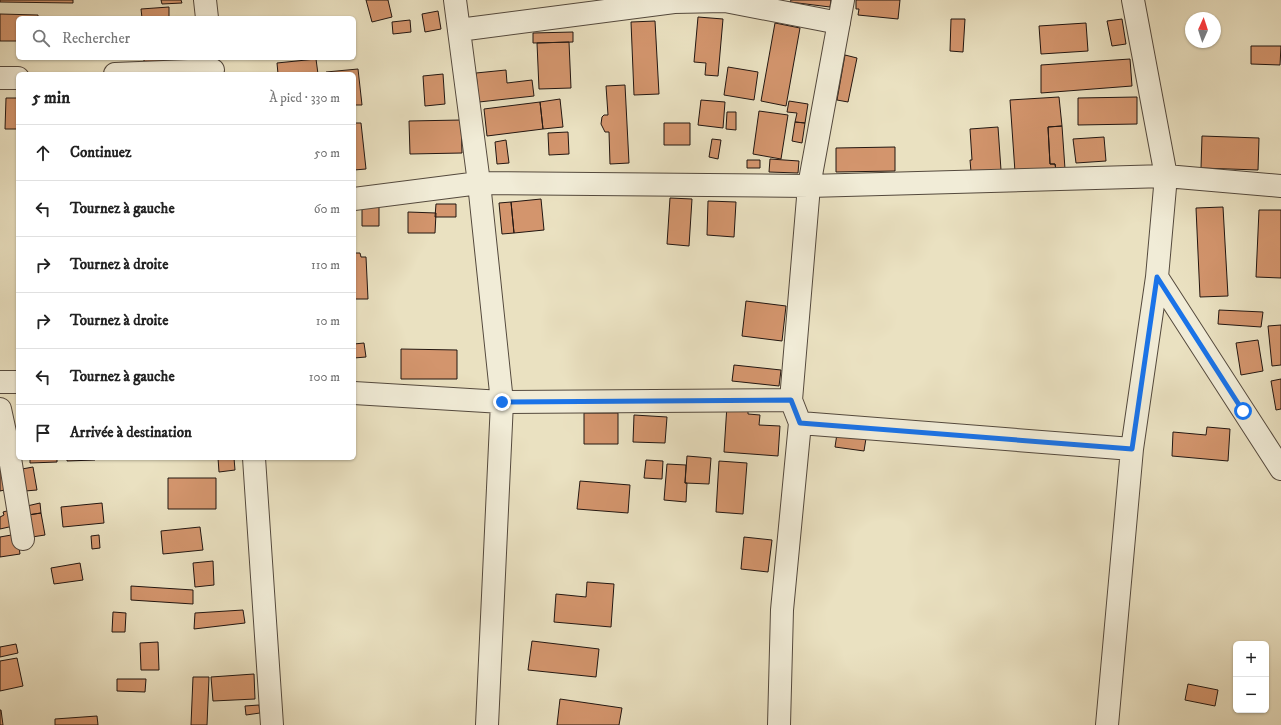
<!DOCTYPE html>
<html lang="fr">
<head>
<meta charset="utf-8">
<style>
	:root { --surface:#fff; --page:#f2f2f2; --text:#222; --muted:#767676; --line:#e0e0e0 }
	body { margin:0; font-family:"IM FELL DW Pica",serif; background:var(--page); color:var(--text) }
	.controls { position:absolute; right:12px; bottom:12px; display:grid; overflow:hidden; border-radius:6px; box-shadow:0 1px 3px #0004 }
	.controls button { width:36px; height:36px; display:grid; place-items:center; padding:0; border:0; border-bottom:1px solid var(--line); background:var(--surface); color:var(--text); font:20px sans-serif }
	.compass { position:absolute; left:1185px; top:12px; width:36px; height:36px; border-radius:50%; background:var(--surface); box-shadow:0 1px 3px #0004; rotate:3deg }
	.stop { position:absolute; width:12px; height:12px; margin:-9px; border:3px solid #1a73e8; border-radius:50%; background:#fff }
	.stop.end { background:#1a73e8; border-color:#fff; box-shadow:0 1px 4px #0008 }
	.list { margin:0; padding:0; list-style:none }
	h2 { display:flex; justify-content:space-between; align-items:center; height:52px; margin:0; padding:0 16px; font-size:17px }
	h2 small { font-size:13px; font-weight:400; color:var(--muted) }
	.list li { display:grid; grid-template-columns:26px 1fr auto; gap:12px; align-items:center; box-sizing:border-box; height:56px; padding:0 16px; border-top:1px solid var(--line) }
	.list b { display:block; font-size:15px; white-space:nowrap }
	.list em { font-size:13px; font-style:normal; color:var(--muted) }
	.icon { flex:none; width:22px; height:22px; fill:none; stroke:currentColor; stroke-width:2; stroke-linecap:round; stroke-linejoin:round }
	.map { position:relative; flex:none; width:1281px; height:725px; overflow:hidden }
	.search { position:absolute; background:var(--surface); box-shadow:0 1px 3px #0004; left:16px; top:16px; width:340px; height:44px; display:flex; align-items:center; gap:10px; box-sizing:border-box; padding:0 14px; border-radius:6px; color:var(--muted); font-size:15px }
	.panel { position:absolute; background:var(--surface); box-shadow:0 1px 3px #0004; left:16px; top:72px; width:340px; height:388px; border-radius:6px }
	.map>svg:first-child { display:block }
</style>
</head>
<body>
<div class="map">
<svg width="1281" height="725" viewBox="0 0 1281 725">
	<rect width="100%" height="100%" fill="#eae1c1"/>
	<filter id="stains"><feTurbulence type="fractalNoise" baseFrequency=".005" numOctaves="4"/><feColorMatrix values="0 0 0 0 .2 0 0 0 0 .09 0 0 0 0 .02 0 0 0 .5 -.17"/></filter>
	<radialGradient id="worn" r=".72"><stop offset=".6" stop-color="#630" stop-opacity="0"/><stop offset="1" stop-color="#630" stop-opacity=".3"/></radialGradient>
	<path fill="#d3956d" stroke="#221611" d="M0,0h73v3l-73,-1z
		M161,0h20l1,3 -20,1z
		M366,0h22l4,17 -20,5z
		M791,0h40l-1,7 -40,-5z
		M856,0h44l-2,19 -40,-4 1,-6h-3z
		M169,7v11h-27l-1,-9z
		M438,11l3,18 -16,3 -3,-18z
		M0,14l38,1v3h-20v23h-18z
		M698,17l25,2 -5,57 -13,-1 1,-12 -12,-1z
		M951,19h14l-2,33 -13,-1z
		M1122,19l4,25 -14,2 -5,-25z
		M410,20l1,12 -18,2 -1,-12z
		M655,21l4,73 -25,1 -3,-73z
		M775,23l25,5 -14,78 -25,-5z
		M1086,23l2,28 -47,3 -2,-28z
		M573,32v10l-40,1v-10z
		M569,42l2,46 -32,1 -2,-46z
		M1251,46h30l-1,19 -29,-1z
		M845,55l12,3 -9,44 -11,-2z
		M144,58h26l1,3 -27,2z
		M181,58h18v6l-18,1z
		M316,59l2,15h-40l-1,-11z
		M1130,59l2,27 -91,7v-28z
		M728,67l30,5 -4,28 -30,-5z
		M358,69l4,36h-8v-31h-28v-2z
		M506,70l1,13 25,-3 2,16 -55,6 -3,-29z
		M443,74l2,30 -20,2 -2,-30z
		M625,85l4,78 -19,1 -1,-32h-4l-4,-8 1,-7 2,-2h4l-2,-29z
		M1059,97l3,29 -14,1 2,37h5l1,6 -41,2 -5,-72z
		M1137,97v27l-59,1v-27z
		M6,98h12v31h-13z
		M560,99l3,28 -20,2 -3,-27z
		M701,100l24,2 -2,26 -25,-3z
		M789,101l19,3 -3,19 -10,-1 2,-9 -10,-1z
		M540,102l3,27 -56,7 -3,-27z
		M759,111l29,4 -7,44 -28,-5z
		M727,112h9v18l-10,-1z
		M461,120l1,33 -52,1 -1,-33z
		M795,122l10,1 -3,20 -10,-2z
		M354,123h7l5,46 -12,1z
		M664,123h26v22h-26z
		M1062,126l3,43 -9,1 -1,-6h-5l-2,-37z
		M998,127l3,43 -30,2 -1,-12h2l-2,-31z
		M568,132l1,22 -20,1 -1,-22z
		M1202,136l57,2 -1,32 -57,-2z
		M1104,137l2,24 -30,2 -3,-24z
		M712,139l9,1 -3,19 -9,-2z
		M506,140l3,23 -12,1 -2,-22z
		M895,147v24l-59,1v-24z
		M770,159l29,2 -1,12 -29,-1z
		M747,160h13v8h-13z
		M670,198l22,1 -3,47 -22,-2z
		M541,199l3,31 -30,3 -3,-31z
		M708,201l28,1 -2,35 -27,-2z
		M511,202l3,31 -12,1 -3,-31z
		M436,204h20v13h-21z
		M362,205h17v21h-17z
		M1223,207l5,89 -28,1 -4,-89z
		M1259,210h22v68l-25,-1z
		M408,212l28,1 -1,20h-27z
		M354,253h6l1,4h5l2,42h-14z
		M746,301l40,5 -4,35 -40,-5z
		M1219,310l44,2 -2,15 -43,-3z
		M1281,325v40l-9,1 -4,-40z
		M1258,340l5,31 -22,4 -5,-32z
		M364,343l2,14 -12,1v-14z
		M401,349l56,1v29h-56z
		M734,365l47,5 -2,16 -47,-5z
		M1281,379v30l-5,1 -5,-29z
		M727,405l21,1v8l12,1 -1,10 21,1 -2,30 -54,-4z
		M584,413h34v31h-34z
		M634,415l33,2 -2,26 -32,-1z
		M838,427l29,5 -3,19 -29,-4z
		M1207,427l23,2 -2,32 -56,-5 1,-24 33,3z
		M687,456l24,2 -2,26 -24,-1z
		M30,458h27v4l-27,1z
		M67,458h28v2l-28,1z
		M218,458h16l1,12 -16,2z
		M0,460l9,29 -9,2z
		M646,460l17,1 -1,18 -18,-1z
		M719,461l28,2 -4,51 -27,-2z
		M667,464l19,1 -1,18h2l-1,19 -22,-2z
		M33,467l4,23 -12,1 -3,-22z
		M168,478h48v31h-48z
		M580,481l50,4 -2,28 -51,-4z
		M40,503l1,10 -13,2 -1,-9z
		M102,503l2,20 -41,4 -2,-20z
		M14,509l4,16 -18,4v-12l4,-2 -1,-3z
		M41,513l4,22 -13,2 -4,-22z
		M200,527l3,23 -40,4 -2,-23z
		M17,534l3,20 -20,3v-20z
		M99,535l1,13 -8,1 -1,-13z
		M744,537l28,3 -4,32 -27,-3z
		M213,561l1,24 -19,2 -2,-24z
		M80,563l3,17 -29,4 -3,-16z
		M587,582l27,2 -3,43 -57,-5 2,-28 30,3z
		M131,586l62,4v14l-62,-4z
		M243,610l2,13 -51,6 1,-16z
		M113,612l13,1 -1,19h-13z
		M532,641l67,8 -3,28 -68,-7z
		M158,642l1,28h-18l-1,-27z
		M16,644l2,9 -18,4v-10z
		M17,658l6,28 -23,5v-30z
		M254,674l1,25 -42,2 -2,-24z
		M193,677h16l-2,48h-16z
		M117,679h29l-1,13 -28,-1z
		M1188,684l30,6 -3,16 -30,-6z
		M560,699l62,9 -3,17h-62z
		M259,705l1,8 -14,2 -1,-9z
		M0,710h1l2,15h-3z
		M97,716l1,9h-43v-6z"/>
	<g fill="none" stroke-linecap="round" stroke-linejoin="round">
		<g stroke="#54493d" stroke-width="24">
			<path id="street" d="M205,0l2,18
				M455,0l24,183 23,219 -15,323
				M459,30l215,-28 51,-1 114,22
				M115,74l98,-4
				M0,78h18
				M354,199l125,-16 330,3 357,-10 -33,-176
				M1157,277l124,192
				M0,382h18
				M354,393l148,9 289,-2
				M0,409l8,37 15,93
				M800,423l332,26
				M254,458l18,267
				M779,725l3,-115 18,-187 -9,-23 18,-214 34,-186
				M1107,725l25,-276 25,-172 9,-101 115,10"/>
		</g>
		<use href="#street" stroke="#f1ecd7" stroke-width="22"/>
	</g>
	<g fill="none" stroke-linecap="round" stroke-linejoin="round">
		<path stroke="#1a73e8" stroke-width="5" d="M502,402l289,-2 9,23 332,26 25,-172 86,134"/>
	</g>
	<rect width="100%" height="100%" filter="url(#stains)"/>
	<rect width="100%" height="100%" fill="url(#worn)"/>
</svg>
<div class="controls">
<button>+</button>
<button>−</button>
</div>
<svg class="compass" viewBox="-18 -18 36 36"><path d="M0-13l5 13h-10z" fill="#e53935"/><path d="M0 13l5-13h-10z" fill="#767676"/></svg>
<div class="stop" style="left:1243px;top:411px"></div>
<div class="stop end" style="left:502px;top:402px"></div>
<div class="search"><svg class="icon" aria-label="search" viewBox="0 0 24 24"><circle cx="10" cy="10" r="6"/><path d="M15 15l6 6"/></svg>Rechercher</div>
<section class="panel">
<h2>5 min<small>À pied · 330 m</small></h2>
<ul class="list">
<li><svg class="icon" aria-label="ahead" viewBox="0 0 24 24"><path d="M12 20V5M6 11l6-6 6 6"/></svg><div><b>Continuez</b></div><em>50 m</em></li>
<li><svg class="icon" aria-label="left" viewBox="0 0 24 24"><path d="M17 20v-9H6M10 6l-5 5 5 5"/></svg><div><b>Tournez à gauche</b></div><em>60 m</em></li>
<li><svg class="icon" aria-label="right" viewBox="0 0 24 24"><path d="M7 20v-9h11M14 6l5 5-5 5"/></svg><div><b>Tournez à droite</b></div><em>110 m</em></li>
<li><svg class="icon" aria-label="right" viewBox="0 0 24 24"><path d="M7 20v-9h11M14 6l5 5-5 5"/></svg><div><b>Tournez à droite</b></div><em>10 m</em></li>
<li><svg class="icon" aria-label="left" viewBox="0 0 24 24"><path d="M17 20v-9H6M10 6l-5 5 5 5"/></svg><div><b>Tournez à gauche</b></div><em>100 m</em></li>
<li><svg class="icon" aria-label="arrive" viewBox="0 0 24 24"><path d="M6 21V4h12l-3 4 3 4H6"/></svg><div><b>Arrivée à destination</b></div></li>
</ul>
</section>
</div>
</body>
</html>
